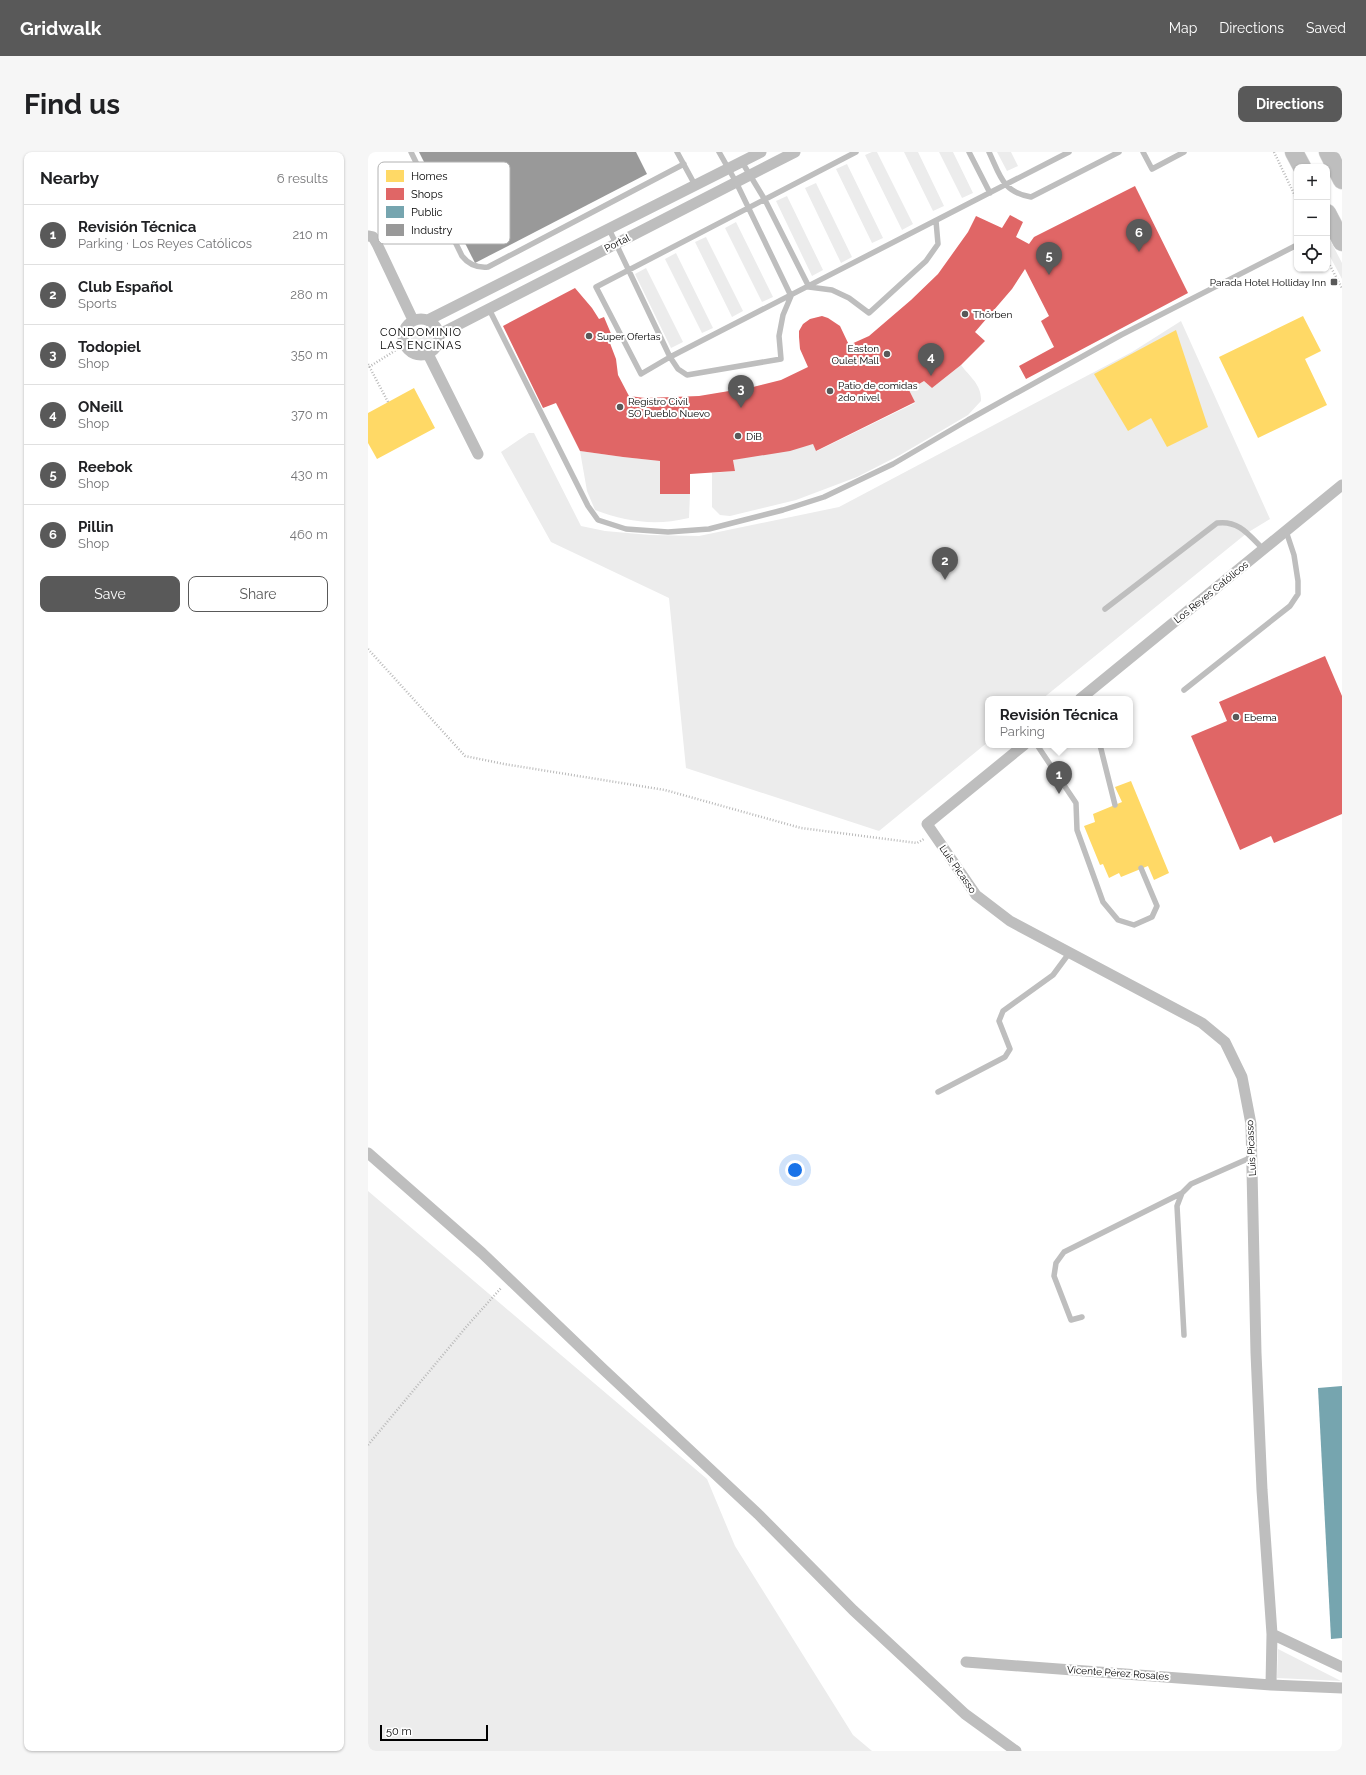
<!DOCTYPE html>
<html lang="en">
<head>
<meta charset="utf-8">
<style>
	:root { --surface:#fff; --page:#f6f6f6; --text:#202124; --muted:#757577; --line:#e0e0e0; --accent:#595959 }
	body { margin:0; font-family:Raleway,sans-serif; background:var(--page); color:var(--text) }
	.controls { position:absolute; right:12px; top:12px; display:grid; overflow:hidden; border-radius:8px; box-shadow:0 1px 3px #0004 }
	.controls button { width:36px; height:36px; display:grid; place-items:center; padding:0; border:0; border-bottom:1px solid var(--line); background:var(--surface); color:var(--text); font:20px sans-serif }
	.scale { position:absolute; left:12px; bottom:10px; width:108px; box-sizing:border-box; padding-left:4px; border:2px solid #000; border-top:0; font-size:11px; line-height:14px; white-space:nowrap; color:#000; -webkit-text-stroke:3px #fff; paint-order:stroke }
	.you { position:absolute; left:427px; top:1018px; width:14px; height:14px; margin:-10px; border:3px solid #fff; border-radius:50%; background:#1a73e8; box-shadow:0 0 0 6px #1a73e833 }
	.badge { display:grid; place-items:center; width:26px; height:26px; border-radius:50%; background:var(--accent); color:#fff; font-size:13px; font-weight:700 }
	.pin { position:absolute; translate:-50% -33px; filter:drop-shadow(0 1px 2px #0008) }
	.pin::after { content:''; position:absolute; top:21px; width:14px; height:12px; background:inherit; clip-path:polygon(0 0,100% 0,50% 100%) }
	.popup { position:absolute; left:617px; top:544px; width:148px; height:52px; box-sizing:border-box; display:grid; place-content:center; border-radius:8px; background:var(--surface); filter:drop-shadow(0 1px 3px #0005); font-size:13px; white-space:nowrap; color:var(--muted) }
	.popup b { font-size:15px; color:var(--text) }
	.popup::after { content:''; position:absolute; left:50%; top:100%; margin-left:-8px; border:8px solid transparent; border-top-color:var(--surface) }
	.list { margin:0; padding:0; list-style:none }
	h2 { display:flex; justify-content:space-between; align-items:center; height:52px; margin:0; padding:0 16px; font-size:17px }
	h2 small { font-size:13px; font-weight:400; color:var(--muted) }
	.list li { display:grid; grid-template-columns:26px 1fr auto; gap:12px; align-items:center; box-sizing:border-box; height:60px; padding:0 16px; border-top:1px solid var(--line) }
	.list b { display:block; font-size:15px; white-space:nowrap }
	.list p { margin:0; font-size:13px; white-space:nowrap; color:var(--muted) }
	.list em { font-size:13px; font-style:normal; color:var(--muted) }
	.actions { display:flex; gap:8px; padding:12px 16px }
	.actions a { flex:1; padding:9px 0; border:1px solid var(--accent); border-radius:8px; text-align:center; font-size:14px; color:var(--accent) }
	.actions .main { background:var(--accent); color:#fff }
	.icon { flex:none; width:22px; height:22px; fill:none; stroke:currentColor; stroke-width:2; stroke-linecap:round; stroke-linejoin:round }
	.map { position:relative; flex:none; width:974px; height:1599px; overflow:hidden; border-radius:8px }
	header { display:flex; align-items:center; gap:24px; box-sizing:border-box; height:56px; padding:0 20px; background:var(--accent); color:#fff }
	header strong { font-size:19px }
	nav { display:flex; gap:22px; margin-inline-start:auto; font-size:14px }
	.intro { display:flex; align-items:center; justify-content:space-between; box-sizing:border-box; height:96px; padding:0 24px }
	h1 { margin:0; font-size:28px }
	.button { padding:10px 18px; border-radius:8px; background:var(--accent); color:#fff; font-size:14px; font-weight:700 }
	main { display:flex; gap:24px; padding:0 24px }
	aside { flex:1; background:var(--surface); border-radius:8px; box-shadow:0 1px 3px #0004 }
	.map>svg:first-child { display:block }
</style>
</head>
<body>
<header>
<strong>Gridwalk</strong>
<nav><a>Map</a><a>Directions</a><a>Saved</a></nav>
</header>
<div class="intro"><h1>Find us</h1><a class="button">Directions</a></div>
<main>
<aside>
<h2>Nearby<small>6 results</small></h2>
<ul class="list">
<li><span class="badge">1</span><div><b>Revisión Técnica</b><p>Parking · Los Reyes Católicos</p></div><em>210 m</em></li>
<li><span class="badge">2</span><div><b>Club Español</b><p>Sports</p></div><em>280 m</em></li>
<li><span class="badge">3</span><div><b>Todopiel</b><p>Shop</p></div><em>350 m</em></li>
<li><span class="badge">4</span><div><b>ONeill</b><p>Shop</p></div><em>370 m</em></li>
<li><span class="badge">5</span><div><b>Reebok</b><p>Shop</p></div><em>430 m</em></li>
<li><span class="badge">6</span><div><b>Pillin</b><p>Shop</p></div><em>460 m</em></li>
</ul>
<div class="actions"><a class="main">Save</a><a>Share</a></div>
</aside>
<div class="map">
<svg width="974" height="1599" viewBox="0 0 974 1599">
	<rect width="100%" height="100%" fill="#fff"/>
	<path fill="#ececec" d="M504,0h5l36,72 -11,6 -37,-75z
		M536,0h14l26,54 -11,5z
		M571,0h14l20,41 -11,5z
		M629,0h14l7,14 -11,5z
		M479,12l36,74 -11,5 -36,-74z
		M448,31l36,74 -11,6 -36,-75z
		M419,44l36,74 -11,6 -36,-75z
		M368,70l37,75 -11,5 -37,-74z
		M959,82l15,29v16l-15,-28z
		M338,85l37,74 -11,6 -37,-75z
		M308,101l37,75 -11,5 -37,-74z
		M278,116l37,74 -12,6 -36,-74z
		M813,169l89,198 -23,14 -205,166h-54v43l-109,89 -193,-63 -17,-170 -118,-56 -50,-90 28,-19h5l47,93 24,5 45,4 49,1 140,-29 293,-155z
		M43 188a12 12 0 1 1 24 0a12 12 0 1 1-24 0Z
		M593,213c9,12 21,20 20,36l-13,14 -68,40 -43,22 -61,23 -66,16 -10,-1 -8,-8v-34l23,-2 -2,-11 80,-16 4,7 98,-48 -6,-13 15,-9 8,7z
		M212,299l43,6 37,4v33h30l-1,24c-34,8 -62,4 -94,-8l-8,-19z
		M0,1039l339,288 28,67 118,189 19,16h-504z
		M910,1497l63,32 -64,-3z"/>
	<path fill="#ffd966" d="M935,164l18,35 -16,8 22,46 -69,33 -39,-81z
		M808,178l32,97 -41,20 -16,-29 -23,13 -34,-57z
		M46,236l21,40 -58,31 -9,-16v-30z
		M763,629l38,92 -15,7 -6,-14 -27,11 -2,-4 -10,5 -6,-14 -3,1 -16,-39 11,-4 -2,-8 29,-12 -7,-15z"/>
	<path fill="#e06666" d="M767,34l53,107 -162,86 -7,-13 35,-19 -13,-26 8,-5 -24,-47 -13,20 -37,43 10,9 -24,24 -29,23 -8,-7 -15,9 6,12 -99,49 -3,-7 -23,7 -57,9 2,11 -45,3v20h-30v-33l-37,-4 -43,-6 -24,-48 -13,5 -40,-82 72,-38 17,20 7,11 5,-2 8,19 -4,2 8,21 2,16 11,21 16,2 54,-2 54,-9 28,-7 27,-13 -8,-18 -1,-12v-6l4,-7 7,-5 12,-3 6,2 12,8 9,19 20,-9 42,-36 27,-26 30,-42 8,-16 26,12 8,-13 13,7 -7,15 13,7 5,-7z
		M957,504l17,40v118l-68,29 -3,-7 -31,14 -49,-114 36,-15 -8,-19z"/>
	<path fill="#76a5af" d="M974,1234v252l-11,1 -13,-251z"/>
	<path fill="#999" d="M51,0h217l11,22 -172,89z"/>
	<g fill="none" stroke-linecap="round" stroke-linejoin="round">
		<g stroke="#dbdbdb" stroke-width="19">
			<path id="primary" d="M926,0l8,15
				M960,0l14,28
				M959,61l15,29"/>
		</g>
		<path stroke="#b9b9b9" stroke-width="2.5" stroke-dasharray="1 2" stroke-linecap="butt" d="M906,0l23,48
			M959,108l15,28
			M0,212l20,38
			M1,215l35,-22
			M0,497l97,107 39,8 161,26 136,38 116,15 7,-4
			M0,1293l99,-119 34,-38"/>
		<path stroke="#bebebe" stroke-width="5.5" d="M43,0l51,104c7,9 15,12 26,11l196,-103
			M309,0l18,33
			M488,0l-260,135 45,87 29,-17 399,-205
			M601,0l21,41
			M621,0c11,23 13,40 42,45l88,-45
			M775,0l9,17 32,-17
			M374,10l23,38 44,87 23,3 17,8 20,15 57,-52 12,-17 -2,-23
			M241,77l61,128 8,12 9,6 94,-16 -2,-23 4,-21 8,-19 -55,-114 -17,-30
			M121,157l99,197 10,14 28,9 42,3 41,-3 74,-19 41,-13 69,-33 75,-44 153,-85 176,-90
			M737,457l112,-86c22,-3 32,12 46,26
			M816,538l106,-84 8,-12v-13l-4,-26 -8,-24
			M669,593l39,58 1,27 26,72 15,18 16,5 18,-8 5,-11 -16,-38
			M732,593l15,60
			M570,940l67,-35 5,-8 -11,-28 4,-10 50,-36 17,-23
			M714,1165l-11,3 -17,-44 2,-13 8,-11 118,-59
			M816,1183l-7,-129 5,-13 9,-9 61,-27"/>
		<path stroke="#bebebe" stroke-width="11" d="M0,84l5,1 4,7 36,76
			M35 185a18 18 0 1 1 36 0a18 18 0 1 1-36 0Z
			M60,168l333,-168
			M72,182l355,-182
			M60,202l50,100
			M712,547l262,-214
			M656,593l-97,79 49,71 34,26 192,102 23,19 17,35 9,47 5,229 6,137 10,144 -1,51
			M0,1001l114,100 121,116 155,145 95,96 112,104 51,37
			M904,1482l70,33
			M598,1510l305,23 71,3"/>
		<use href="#primary" stroke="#bebebe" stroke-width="18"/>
	</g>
	<g fill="#595959" stroke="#fff" stroke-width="1.5">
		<rect x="962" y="126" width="8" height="8" rx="2"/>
		<circle cx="597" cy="162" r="4"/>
		<circle cx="221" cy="184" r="4"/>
		<circle cx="519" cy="202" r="4"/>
		<circle cx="462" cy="239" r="4"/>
		<circle cx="252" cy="255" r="4"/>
		<circle cx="370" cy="284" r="4"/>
		<circle cx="868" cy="565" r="4"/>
	</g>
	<g text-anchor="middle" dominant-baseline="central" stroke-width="4" stroke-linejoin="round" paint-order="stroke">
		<g font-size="10" fill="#000" stroke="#fff">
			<text transform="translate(249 91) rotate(-27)">Portal</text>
			<text transform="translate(843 440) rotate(-39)">Los Reyes Católicos</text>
			<text transform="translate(590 717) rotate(55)">Luis Picasso</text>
			<text transform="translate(883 996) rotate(-93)">Luis Picasso</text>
			<text transform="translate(750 1521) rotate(4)">Vicente Pérez Rosales</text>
		</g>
		<g font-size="10" fill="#000" stroke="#fff" text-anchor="start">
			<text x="958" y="130" text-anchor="end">Parada Hotel Holliday Inn</text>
			<text x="605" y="162">Thörben</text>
			<text x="229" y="184">Super Ofertas</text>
			<text x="511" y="196" text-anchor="end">Easton<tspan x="511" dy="12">Oulet Mall</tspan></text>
			<text x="470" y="233">Patio de comidas<tspan x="470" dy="12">2do nivel</tspan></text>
			<text x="260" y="249">Registro Civil<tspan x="260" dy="12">SO Pueblo Nuevo</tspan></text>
			<text x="378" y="284">DiB</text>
			<text x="876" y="565">Ebema</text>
		</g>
		<g font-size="11" letter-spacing="1" fill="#000" stroke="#fff">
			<text x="53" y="180">CONDOMINIO<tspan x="53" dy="13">LAS ENCINAS</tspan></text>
		</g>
	</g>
	<rect x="10" y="10" width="132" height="82" rx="6" fill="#fff" stroke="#b2b2b2" stroke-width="1"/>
	<rect x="18" y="18" width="18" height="12" fill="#ffd966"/>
	<rect x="18" y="36" width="18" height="12" fill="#e06666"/>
	<rect x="18" y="54" width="18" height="12" fill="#76a5af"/>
	<rect x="18" y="72" width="18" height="12" fill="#999"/>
	<g font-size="11" fill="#000">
		<text x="43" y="28">Homes</text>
		<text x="43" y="46">Shops</text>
		<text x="43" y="64">Public</text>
		<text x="43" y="82">Industry</text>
	</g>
</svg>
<div class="controls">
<button>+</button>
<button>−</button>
<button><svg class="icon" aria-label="locate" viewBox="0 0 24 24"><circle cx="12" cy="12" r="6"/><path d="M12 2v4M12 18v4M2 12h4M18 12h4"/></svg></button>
</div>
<div class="scale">50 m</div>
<div class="you"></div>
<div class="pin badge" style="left:691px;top:642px">1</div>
<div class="popup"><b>Revisión Técnica</b>Parking</div>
<div class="pin badge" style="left:577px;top:428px">2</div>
<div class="pin badge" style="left:373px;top:256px">3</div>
<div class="pin badge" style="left:563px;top:224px">4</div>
<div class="pin badge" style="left:681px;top:123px">5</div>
<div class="pin badge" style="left:771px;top:100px">6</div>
</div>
</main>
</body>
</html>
